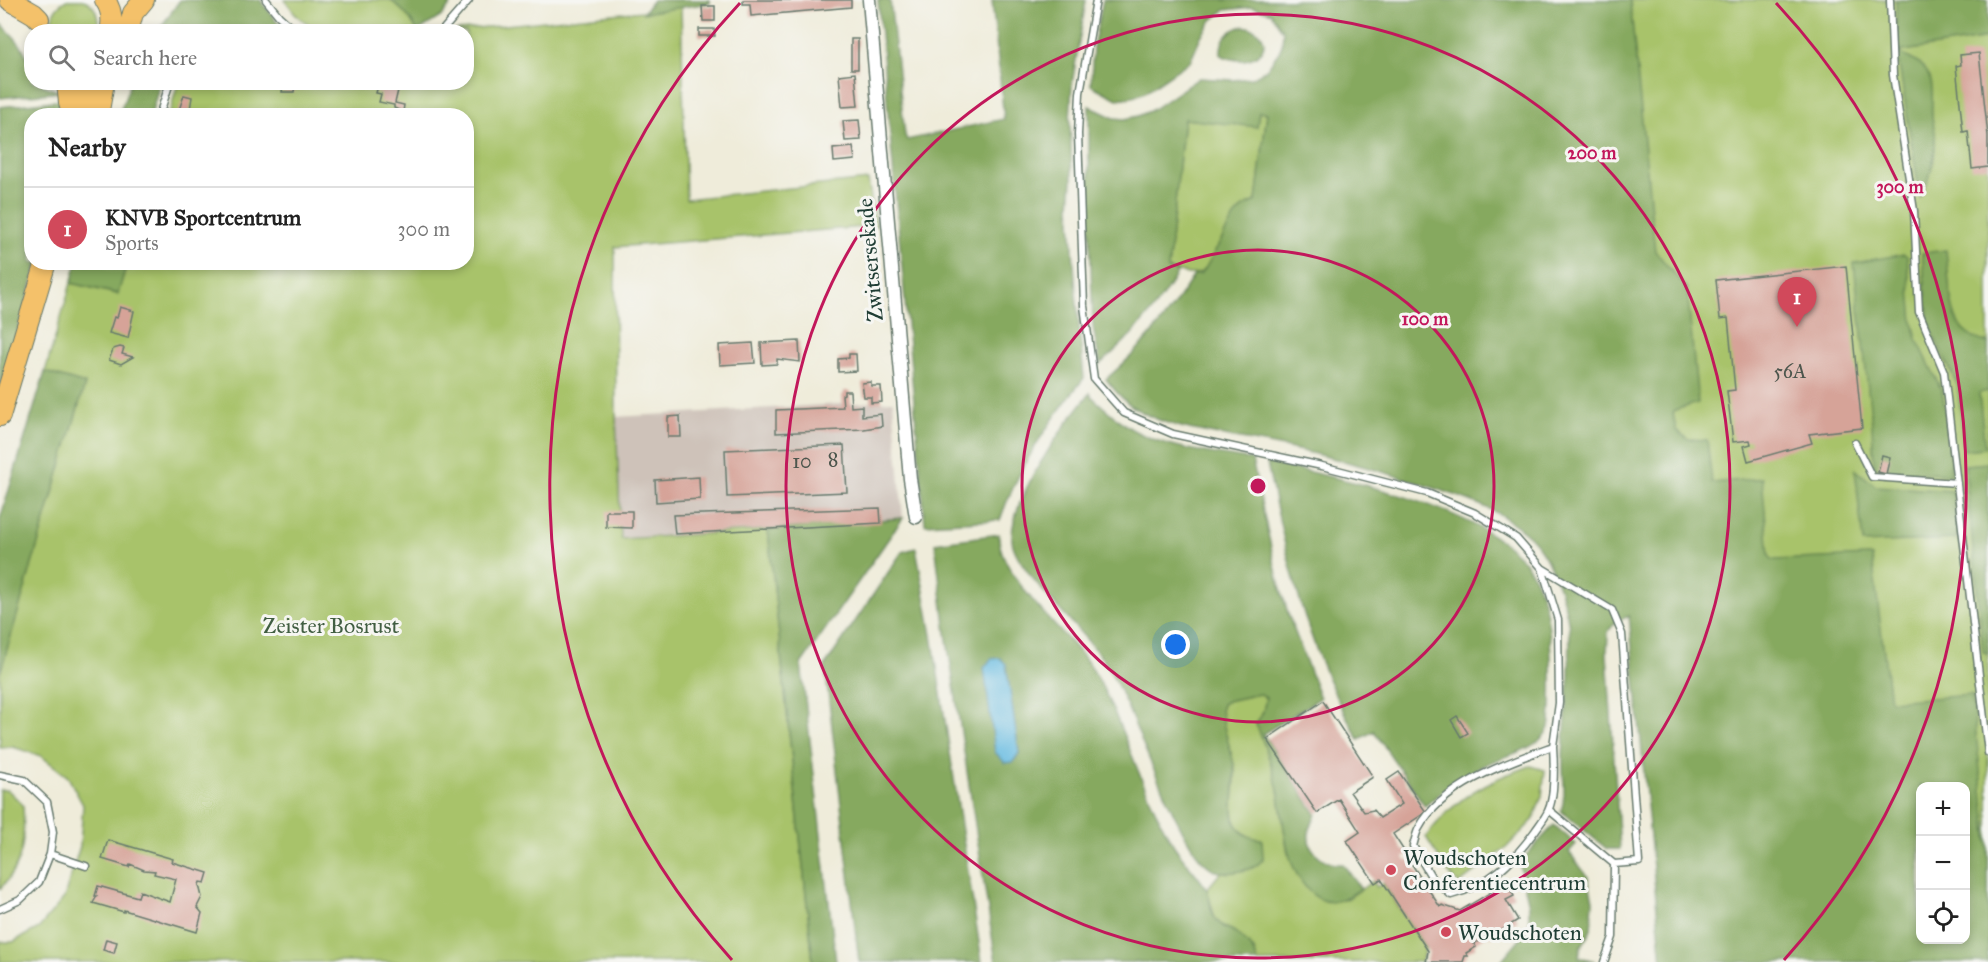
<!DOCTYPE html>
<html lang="en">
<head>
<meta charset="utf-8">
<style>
	:root { --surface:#fff; --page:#f6f6f6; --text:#222; --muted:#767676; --line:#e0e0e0; --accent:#d1495b }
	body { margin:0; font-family:"IM FELL Great Primer",serif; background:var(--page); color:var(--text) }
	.controls { position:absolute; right:18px; bottom:18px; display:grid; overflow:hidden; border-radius:12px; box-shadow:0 3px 9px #0003 }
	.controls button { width:54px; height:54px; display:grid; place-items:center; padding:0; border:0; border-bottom:2px solid var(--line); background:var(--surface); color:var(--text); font:30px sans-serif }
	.you { position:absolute; left:1176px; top:645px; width:21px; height:21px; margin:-15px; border:4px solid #fff; border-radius:50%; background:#1a73e8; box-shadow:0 0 0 9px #1a73e833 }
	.badge { display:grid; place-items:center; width:39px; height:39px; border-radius:50%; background:var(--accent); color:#fff; font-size:20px; font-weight:700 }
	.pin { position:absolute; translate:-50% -50px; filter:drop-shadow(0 2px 3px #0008) }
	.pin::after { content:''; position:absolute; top:32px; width:21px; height:18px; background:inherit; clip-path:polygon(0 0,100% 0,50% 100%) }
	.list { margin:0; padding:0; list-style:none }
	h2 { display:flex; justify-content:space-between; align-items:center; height:78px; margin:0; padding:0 24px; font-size:26px }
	h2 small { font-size:20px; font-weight:400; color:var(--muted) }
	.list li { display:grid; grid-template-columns:39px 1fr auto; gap:18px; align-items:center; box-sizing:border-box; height:84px; padding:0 24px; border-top:2px solid var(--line) }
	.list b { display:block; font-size:22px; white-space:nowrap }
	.list p { margin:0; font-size:20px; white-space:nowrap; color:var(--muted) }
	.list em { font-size:20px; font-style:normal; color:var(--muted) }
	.icon { flex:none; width:33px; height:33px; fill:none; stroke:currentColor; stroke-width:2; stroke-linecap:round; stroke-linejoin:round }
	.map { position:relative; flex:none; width:1988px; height:962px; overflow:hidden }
	.search { position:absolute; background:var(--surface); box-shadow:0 3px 9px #0003; left:24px; top:24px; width:450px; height:66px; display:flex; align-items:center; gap:15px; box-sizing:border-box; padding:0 21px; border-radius:24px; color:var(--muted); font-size:22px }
	.panel { position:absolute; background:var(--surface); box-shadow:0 3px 9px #0003; left:24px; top:108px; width:450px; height:162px; border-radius:24px }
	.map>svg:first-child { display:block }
</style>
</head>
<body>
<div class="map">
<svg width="1988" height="962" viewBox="0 0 1988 962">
	<rect width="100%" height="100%" fill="#f6f6f2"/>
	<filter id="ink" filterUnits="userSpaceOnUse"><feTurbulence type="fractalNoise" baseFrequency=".0167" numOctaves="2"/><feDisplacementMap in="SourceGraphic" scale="12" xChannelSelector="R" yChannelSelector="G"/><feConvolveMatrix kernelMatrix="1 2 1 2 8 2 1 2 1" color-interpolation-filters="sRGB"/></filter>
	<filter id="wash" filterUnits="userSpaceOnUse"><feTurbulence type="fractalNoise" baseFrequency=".008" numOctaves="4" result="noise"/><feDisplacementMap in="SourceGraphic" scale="24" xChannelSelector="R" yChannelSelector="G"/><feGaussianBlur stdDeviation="1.35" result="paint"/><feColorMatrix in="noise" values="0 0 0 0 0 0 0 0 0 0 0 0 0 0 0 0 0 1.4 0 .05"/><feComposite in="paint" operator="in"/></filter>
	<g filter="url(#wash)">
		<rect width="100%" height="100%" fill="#efecda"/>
		<path fill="#cec2b9" d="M893,401l10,117 -135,12 -147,10 -6,-123z"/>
		<path fill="#a8c36a" stroke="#64804f" stroke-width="1.5" d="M67,0c5,0 10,0 15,0 14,2 19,20 14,31h-42c-5,-13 0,-25 13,-31z
			M285,0h106l15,14 12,17h-100l-21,-15z
			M1566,0h422v926l-22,-140h-46l-236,170z
			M681,7l5,192 182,-19 8,46 -261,21 1,170 5,122 147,-9 45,432h-813v-20h13l26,-14 25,-30 16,-52 3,-41 -15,-28 -27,-21 -28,-9 -13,1v-75l85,-289 -40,-12 26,-89 46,11 10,-31 339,-1v-146l-297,-1 9,-32 288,-1v-50l-10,-1 2,-1z
			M1259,112l8,1 -11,88 -13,6 -38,62c-10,10 -25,3 -37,0l16,-150 73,7z
			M1259,694l7,4 -3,14 -7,12 14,32 8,33 10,65 59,45 26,-18 4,6 6,-4 42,64 -3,15h-164l-4,-12 -21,-19 -9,-4 -9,-8 -8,-30 14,-17 7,2 26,-35c-34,-16 -16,-44 -19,-71 -1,-6 -4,-12 -6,-18 -4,-13 -8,-28 -8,-42l1,-4 5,-3z
			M1530,766l15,4 -3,26 -9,24 -27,28 -47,36 -12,-13 -21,-34c18,-25 40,-44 69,-57 11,-6 23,-9 35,-14z
			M0,790h8l15,15c2,34 1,59 -23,84z"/>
		<path fill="#86a95e" stroke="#527349" stroke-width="1.5" fill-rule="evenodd" d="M180,0h80l24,31h-126z
			M391,0h63l-12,16 -24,15 -12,-17z
			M653,0h56l1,3 -67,10z
			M878,0h12l15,135 2,5 97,-21 -12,-119h94l-14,84 -2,36 2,61 -2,25 6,87 8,85c-35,43 -66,89 -84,142l-75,4z
			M1103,0h527l25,251 32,38 11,114 -23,7 -2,3 3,17 12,9 19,1 5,43 50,-5 7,78 4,4 96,-4 3,1 18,144 82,-6 16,151v116h-326l-33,-346 -14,6 -7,10 -1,22 13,195h-13l-46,-38c6,-17 1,-37 2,-54 1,-27 5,-54 6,-82 0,-15 2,-34 0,-49 -4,-23 -12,-49 -24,-69 -25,-46 -93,-63 -139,-78 -51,-16 -102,-29 -154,-38 -36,-7 -82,-12 -114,-31 -13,-7 -23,-19 -32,-31 36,-30 64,-65 88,-104l6,-1 5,-5 29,-52 9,-10 13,-6 11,-88 -8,-1 -2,15 -73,-8 -16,150 10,3c-20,35 -47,66 -78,92l-7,-37 -4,-119v-102l25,12 11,1 13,-3 14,-6 47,-32 34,2 19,-2 14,-8 13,-18 3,-7 1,-14 -12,-18 -18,-6 -28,3 -13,10 -11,16 -11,25 -45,31 -12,5 -16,2 -26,-14 2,-38zM1920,786h46v154h-46z
			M1896,0h92v38l-90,14c9,6 25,11 30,22 7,12 3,29 4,42 0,6 3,12 3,18 1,23 -3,43 -15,63l-23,-146z
			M0,23c20,18 31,32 32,59 11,1 17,7 29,10l-61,6z
			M1243,26c40,7 17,48 -22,29 -1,-16 6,-24 22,-29z
			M131,82l29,1 -9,32h-32z
			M62,100l2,15 -32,1v146l6,1 -38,125v-281z
			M1946,250c3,22 2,63 17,80 6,7 16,10 25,13v48l-9,2 6,55 -21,2 -6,-64 -27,-56 -3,-13 -6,-64z
			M1904,254l3,2 6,66 4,17 25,52 4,25 5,59 -73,-5 -4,-4 -2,-41 -18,-162z
			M77,263h50l-9,31 -47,-11z
			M45,372l40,12 -85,289v-154z
			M1090,393l1,3c16,14 30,28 48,37 31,16 79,21 113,27l25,115 11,39 32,84 -57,36 53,80c-2,6 -6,13 -7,19 -3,18 18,33 34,31l18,25c-20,13 -35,20 -53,1 -25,-27 -23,-66 -30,-100 -5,-24 -13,-44 -22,-66l7,-12 3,-14 -7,-4 -32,7 -5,3 -1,4c1,21 11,40 13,59 4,27 -16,68 28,72l1,20c-6,8 -12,10 -22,12 -13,3 -24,3 -34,-6 -12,-9 -23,-32 -30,-45 -18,-35 -32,-72 -48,-109 -7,-16 -14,-33 -24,-49 -19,-28 -91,-93 -93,-122 -2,-42 52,-115 78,-147z
			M1267,463c70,14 225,45 264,108 16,26 19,58 20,87 0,14 2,63 -3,72 -12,21 -43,25 -63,35 -22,10 -42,25 -60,41l-51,-75 -15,8c-51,-85 -72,-179 -92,-276z
			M1988,463v190l-5,-1 -18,-187z
			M1855,469l21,17 77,5 4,48 -94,4z
			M903,518l-102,146 35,298h-23l-45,-432z
			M999,534c-3,38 63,96 86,125 14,17 23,40 32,60 18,42 33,86 56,125 9,15 23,28 33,44 5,9 3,21 9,30 4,7 11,10 18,13 13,8 20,17 25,31h-262l-50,-329 -11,-90zM1006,664l13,89 -6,9 -18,-10 -1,-12z
			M916,548l16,87 50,327h-123l-34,-296 77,-114z
			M1554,825l22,19 -7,8 19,25 5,24 -2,29 -11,19 -1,8 16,4 -95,1 29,-34v-23l-10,-42z"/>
		<path fill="#64bae1" stroke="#427c8a" stroke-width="1.5" d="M1000,658l6,6 13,89 -6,9 -8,1 -10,-11 -11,-84 7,-9z"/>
		<g id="blocks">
			<path fill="#d6a398" d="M743,0h108v7l-100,9 -1,-12h-7z
				M702,6h13v15h-12z
				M699,29h15l1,7h-16z
				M851,39h7v30h-7z
				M1979,53l9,83v31l-16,2 -4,-38 -5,1 -7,-66 5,-1 -1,-10z
				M855,73l3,33 -16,1 -3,-32z
				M379,82h21l-5,21 9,2 -1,7 -9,-4v-3l-15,-3 2,-8 -5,-1z
				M283,84h12l-1,8h-12z
				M184,95l8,2 -3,19h-12z
				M859,120l2,20 -16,1 -2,-20z
				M853,147l2,13 -21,2 -1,-13z
				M1846,266l16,162 -53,6 3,9 -64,18 -4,-15 7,-2 -1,-4 -17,2 -6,-51 8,-1 -7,-72 -8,1 -4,-39z
				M120,307l14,4 -6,27 -19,-5 5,-16 3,1z
				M799,341l1,21 -23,-3v5l-15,1 -1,-22z
				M753,343l2,20 -35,2 -1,-20z
				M120,347l4,1 -2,6 11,3 -12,7 -12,-4 4,-11z
				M849,354h7l1,17 -19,1v-13l11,-1z
				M871,382v4h10l1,16 -11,1v-6h-7l-2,-14z
				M844,391h6l1,16 11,-1v10l19,-2 1,12 -18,3 -88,4v-23l67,-3 -1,-12 2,-1z
				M680,416l1,21h-13v-20z
				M844,445l3,47 -120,5 -2,-47z
				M1882,455l8,2 -4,17 -8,-2z
				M699,477l1,22 -44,3 -1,-22z
				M880,508l1,15 -206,11 -2,-19z
				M606,511h26v17l-26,-1z
				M1323,701l50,76 -23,15 14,20 9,-2 7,8 22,-14 -15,-24 12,-8 27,40 -33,22 11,17 3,-1 2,4 -5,3 2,4 3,-1 31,47 2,-2 18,6 46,-28 8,13 -8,4 12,20 -27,17 -2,-3 -15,10 2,3 -10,6 2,3h-3l-2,6h-37l2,-11 -47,-72 -6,4 -28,-42 13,-9 -21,-33 -22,14 -50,-74z
				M1457,716l11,17 -7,4 -10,-17z
				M108,840l65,19 -1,3 36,11 -3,10 -5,-1 -1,3 3,12 -5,10 5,6 -5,19 -73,-22v2l-31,-9 4,-7h-2l3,-10 40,11 2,-6 30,11 6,-23 -22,-5 1,-3 -11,-1 -14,-6 -1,3 -27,-8z
				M106,939l11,3 -3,11 -11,-3z"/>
		</g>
	</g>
	<g filter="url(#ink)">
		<use href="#blocks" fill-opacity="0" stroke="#687a6e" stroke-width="1.5"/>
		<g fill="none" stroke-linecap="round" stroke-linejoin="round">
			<g stroke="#687a6e" stroke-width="9">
				<path id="lane" d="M266,0l13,16 18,16
					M1096,0l-16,93 -2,41 6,172 10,73 30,34 49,21 149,32 105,27 48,20 41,25 26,30 16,52 1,83 -6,43
					M1890,0l3,75 21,136 5,101 25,60 44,381
					M441,32l28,-32
					M159,116l11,-34
					M1855,443l17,34 85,6
					M1542,568l70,42 10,24 17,228 -25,2 -65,-54
					M1553,746c1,16 2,51 -5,65 -3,7 -9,14 -13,20 -22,31 -46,54 -84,64l-19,-17 -19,-32c2,-6 3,-13 6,-18 24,-44 90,-66 134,-82z
					M0,775l24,5 23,22 6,30 -3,22 -11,28 -19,18 -20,9
					M50,854l36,12
					M1604,962l9,-25 1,-73"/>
			</g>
			<g stroke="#687a6e" stroke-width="15">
				<path id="street" d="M869,0l41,479 6,38"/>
			</g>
			<g stroke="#687a6e" stroke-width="22">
				<path id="primary" d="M10,0l24,14 5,5
					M105,0c7,10 8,20 5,32
					M128,32l5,-19 11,-13
					M67,82l2,21 4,13
					M80,116l4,-16 1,-18
					M98,116l6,-34
					M0,416l46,-154"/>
			</g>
			<use href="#lane" stroke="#fff" stroke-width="6"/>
			<use href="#street" stroke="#fff" stroke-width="12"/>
			<use href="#primary" stroke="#f4c16a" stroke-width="20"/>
		</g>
	</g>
	<g fill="none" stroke="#c2185b" stroke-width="3">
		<circle cx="1258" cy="486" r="236"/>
		<circle cx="1258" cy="486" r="472"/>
		<path d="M732 960A708 708 0 0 1 740 3M1776 3A708 708 0 0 1 1784 960"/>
	</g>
	<g fill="#d1495b" stroke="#f6f6f2" stroke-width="2">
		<circle cx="1391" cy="870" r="6"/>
		<circle cx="1446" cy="932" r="6"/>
	</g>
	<g text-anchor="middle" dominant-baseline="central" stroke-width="6" stroke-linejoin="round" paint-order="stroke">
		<g font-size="20" fill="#4d564d">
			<text x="1790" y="371">56A</text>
			<text x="833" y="459">8</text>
			<text x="802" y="461">10</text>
		</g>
		<g font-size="22" fill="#1f3d34" stroke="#f6f6f2">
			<text transform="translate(870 260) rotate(-95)">Zwitsersekade</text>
		</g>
		<g font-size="22" fill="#415e42" stroke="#f6f6f2">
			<text x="331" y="625">Zeister Bosrust</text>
		</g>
		<g font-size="22" fill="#1f3d34" stroke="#f6f6f2" text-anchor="start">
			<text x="1403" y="857">Woudschoten<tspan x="1403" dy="25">Conferentiecentrum</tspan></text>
			<text x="1458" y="932">Woudschoten</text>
		</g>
	</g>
	<circle cx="1258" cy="486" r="9" fill="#c2185b" stroke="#f6f6f2" stroke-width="3"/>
	<g font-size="18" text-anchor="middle" font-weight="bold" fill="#c2185b" stroke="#f6f6f2" stroke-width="6" stroke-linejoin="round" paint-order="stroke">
		<text x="1592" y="159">200 m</text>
		<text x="1900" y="193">300 m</text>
		<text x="1425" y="325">100 m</text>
	</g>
</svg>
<div class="controls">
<button>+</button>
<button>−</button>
<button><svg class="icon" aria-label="locate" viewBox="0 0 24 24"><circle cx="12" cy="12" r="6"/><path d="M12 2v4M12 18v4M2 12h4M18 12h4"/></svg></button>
</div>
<div class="you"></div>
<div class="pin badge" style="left:1797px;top:327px">1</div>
<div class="search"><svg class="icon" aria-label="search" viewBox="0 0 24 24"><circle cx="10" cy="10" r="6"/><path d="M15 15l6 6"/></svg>Search here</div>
<section class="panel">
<h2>Nearby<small></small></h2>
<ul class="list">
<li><span class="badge">1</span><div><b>KNVB Sportcentrum</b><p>Sports</p></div><em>300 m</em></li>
</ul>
</section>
</div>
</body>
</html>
